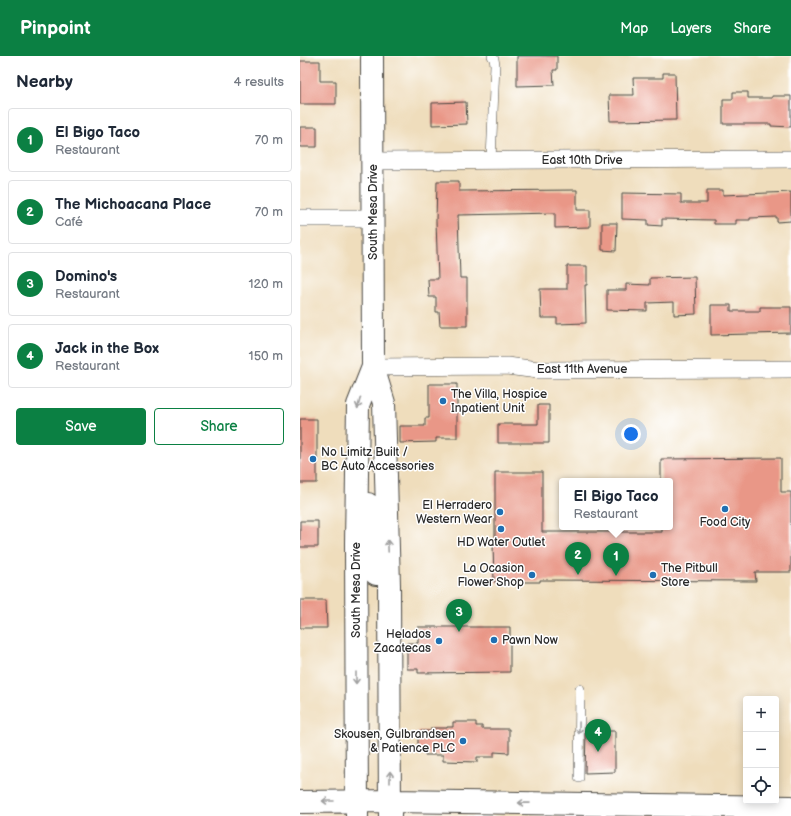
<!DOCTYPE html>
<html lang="en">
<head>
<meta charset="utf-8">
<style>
	:root { --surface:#fff; --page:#f6f6f7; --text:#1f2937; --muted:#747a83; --line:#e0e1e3; --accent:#0b8043 }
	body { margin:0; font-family:"Balsamiq Sans",sans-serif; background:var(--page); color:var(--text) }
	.controls { position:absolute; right:12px; bottom:12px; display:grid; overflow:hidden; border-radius:4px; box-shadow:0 2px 10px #0003 }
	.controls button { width:36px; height:36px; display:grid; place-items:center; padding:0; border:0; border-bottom:1px solid var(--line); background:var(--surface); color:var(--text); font:20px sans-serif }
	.you { position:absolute; left:331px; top:378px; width:14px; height:14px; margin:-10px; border:3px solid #fff; border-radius:50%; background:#1a73e8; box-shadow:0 0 0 6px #1a73e833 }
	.badge { display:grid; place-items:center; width:26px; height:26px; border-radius:50%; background:var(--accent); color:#fff; font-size:13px; font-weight:700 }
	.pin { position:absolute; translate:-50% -33px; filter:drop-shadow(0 1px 2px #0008) }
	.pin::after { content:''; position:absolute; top:21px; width:14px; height:12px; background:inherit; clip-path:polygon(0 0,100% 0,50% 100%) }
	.popup { position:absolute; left:259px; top:422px; width:114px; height:52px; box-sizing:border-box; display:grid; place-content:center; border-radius:4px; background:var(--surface); filter:drop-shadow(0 1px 3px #0005); font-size:13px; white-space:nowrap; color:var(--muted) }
	.popup b { font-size:15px; color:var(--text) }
	.popup::after { content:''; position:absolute; left:50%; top:100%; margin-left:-8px; border:8px solid transparent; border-top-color:var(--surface) }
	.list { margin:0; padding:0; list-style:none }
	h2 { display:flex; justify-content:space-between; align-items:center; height:52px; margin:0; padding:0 16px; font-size:17px }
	h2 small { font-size:13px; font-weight:400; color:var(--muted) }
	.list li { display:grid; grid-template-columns:26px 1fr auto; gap:12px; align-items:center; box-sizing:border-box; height:64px; margin:0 8px 8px; padding:0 8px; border:1px solid var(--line); border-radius:4px }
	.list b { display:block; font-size:15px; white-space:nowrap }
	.list p { margin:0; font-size:13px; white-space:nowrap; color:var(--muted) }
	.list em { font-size:13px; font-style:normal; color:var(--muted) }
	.actions { display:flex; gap:8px; padding:12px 16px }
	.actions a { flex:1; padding:9px 0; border:1px solid var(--accent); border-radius:4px; text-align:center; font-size:14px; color:var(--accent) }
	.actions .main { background:var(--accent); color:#fff }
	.icon { flex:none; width:22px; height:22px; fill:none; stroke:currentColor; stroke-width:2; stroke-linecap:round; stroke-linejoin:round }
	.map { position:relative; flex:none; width:491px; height:760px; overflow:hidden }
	header { display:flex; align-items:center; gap:24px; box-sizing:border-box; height:56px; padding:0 20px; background:var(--accent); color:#fff }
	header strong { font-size:19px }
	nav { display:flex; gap:22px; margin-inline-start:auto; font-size:14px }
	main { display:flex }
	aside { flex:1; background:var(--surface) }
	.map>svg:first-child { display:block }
</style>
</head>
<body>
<header>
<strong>Pinpoint</strong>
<nav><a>Map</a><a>Layers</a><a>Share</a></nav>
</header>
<main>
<aside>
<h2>Nearby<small>4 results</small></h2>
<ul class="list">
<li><span class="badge">1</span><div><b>El Bigo Taco</b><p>Restaurant</p></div><em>70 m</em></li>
<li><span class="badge">2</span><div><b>The Michoacana Place</b><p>Café</p></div><em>70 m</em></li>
<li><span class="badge">3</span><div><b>Domino's</b><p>Restaurant</p></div><em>120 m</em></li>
<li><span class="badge">4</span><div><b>Jack in the Box</b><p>Restaurant</p></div><em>150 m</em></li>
</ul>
<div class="actions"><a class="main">Save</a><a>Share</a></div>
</aside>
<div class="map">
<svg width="491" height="760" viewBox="0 0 491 760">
	<rect width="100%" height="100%" fill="#fff"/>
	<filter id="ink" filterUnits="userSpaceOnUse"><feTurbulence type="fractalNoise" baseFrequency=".025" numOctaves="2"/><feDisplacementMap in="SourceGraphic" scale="8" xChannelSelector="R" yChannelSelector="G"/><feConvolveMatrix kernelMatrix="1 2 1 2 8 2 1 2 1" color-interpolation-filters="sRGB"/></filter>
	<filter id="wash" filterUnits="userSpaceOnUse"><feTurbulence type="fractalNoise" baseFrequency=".012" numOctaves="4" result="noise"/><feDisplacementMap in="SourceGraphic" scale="16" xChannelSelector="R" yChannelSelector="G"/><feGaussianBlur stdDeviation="0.9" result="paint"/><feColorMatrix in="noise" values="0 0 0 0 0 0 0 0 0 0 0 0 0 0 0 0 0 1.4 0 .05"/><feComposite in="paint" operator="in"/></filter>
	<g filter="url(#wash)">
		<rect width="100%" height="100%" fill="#efddbc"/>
		<g id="blocks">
			<path fill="#e99787" d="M217,0h40v14h-4l1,15 -37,1z
				M0,5h20v20h16v23h-36z
				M363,17h12l1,47 -66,1 -1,-26h25l-1,-17h30z
				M433,36h15v6h24v-2h19v31l-20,-1v-2h-48v-25h10z
				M166,46l1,22 -35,1v-22z
				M0,71h17v20h-17z
				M137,125h22v10l118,-1v20h13v17l-35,1v-15l-97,2 2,63h7v48h-27l-1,-14h-3v-15h-7l-1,-18h10l-2,-58z
				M407,134h16v5l68,-3v29l-14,1v-5l-27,1v2h-14v4h-22v-4l-52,-1v7l-14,-1v-5l-26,-1v-26l59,1v9h26z
				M302,167h15l-1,28 -14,-1z
				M267,210h20v19h-2l1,38 -29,1v-6h-16l-1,-29h27z
				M395,221l1,37 -22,1v-13l-27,1v8l-40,-1v-20h19v-6l24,1v-7z
				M411,249h20v6h29v-4h31v26l-80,2z
				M129,328h28v54h-21v4l-36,1v-17h25v-8h4z
				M238,349h11v38h-51v-19h40z
				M0,363h17v64h-17z
				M481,402v34h10v80h-36l1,9 -216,-1v2h-46l-1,-38h2v-72h47v60h120v-5h8v-46h-9v-22z
				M0,465h18v26h-18z
				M0,544h26l1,28h-27z
				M118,571h92v45l-92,1v-4h-11v-26h11z
				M153,666h23v4h6v3h27v24l-15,-1v5h-17v5l-34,-1v-6h-18v-4h-7v-20h13v-3h16v-1h6z
				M286,675h29v41l-30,1z"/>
		</g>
	</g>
	<g filter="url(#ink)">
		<use href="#blocks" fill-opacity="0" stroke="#484641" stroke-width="1"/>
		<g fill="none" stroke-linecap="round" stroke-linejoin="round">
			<g stroke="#484641" stroke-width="10">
				<path id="lane" d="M191,104l4,-95 -1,-6 -2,-3
					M279,722l1,-89"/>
			</g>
			<g stroke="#484641" stroke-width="18">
				<path id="street" d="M72,105l419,-2
					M0,162h73
					M73,311l134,-1 31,4 253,-1"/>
			</g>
			<g stroke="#484641" stroke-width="24">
				<path id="secondary" d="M72,0l1,311 11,36 5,182 1,231
					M68,448l8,70
					M0,746l90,-1 401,6
					M57,760l-1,-273 2,-138 15,-38"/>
			</g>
			<use href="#lane" stroke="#fff" stroke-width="9"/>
			<use href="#street" stroke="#fff" stroke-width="17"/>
			<use href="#secondary" stroke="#fff" stroke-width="22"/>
		</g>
		<defs><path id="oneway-shaft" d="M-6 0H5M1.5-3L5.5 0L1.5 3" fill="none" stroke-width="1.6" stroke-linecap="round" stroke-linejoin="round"/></defs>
		<g stroke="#a0a0a0">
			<use href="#oneway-shaft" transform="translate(59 347) rotate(105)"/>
			<use href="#oneway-shaft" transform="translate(88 490) rotate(-92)"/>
			<use href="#oneway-shaft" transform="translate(56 622) rotate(90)"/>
			<use href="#oneway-shaft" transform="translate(279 672) rotate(91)"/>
			<use href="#oneway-shaft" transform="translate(90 721) rotate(-90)"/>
			<use href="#oneway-shaft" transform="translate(28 745) rotate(180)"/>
			<use href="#oneway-shaft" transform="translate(224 747) rotate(-179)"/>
		</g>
	</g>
	<g fill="#1f6fb2" stroke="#fff" stroke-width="1.5">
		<circle cx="143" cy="345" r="4"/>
		<circle cx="13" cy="403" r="4"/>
		<circle cx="425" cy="453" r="4"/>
		<circle cx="200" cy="456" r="4"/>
		<circle cx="201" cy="473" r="4"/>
		<circle cx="232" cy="519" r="4"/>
		<circle cx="353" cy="519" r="4"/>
		<circle cx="194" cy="584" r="4"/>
		<circle cx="139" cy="585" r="4"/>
		<circle cx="163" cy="685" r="4"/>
	</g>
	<g text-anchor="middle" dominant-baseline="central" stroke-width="3" stroke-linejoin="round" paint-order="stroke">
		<g font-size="12" fill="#2b2b2b" stroke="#fff">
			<text x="282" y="104">East 10th Drive</text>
			<text transform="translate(73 156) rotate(-90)">South Mesa Drive</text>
			<text x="282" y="313">East 11th Avenue</text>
			<text transform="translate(56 534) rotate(-90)">South Mesa Drive</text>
		</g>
		<g font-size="12" fill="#2b2b2b" stroke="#fff" text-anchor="start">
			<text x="151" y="338">The Villa, Hospice<tspan x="151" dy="14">Inpatient Unit</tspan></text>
			<text x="21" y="396">No Limitz Built /<tspan x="21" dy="14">BC Auto Accessories</tspan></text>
			<text x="192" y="449" text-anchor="end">El Herradero<tspan x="192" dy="14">Western Wear</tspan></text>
			<text x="425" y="466" text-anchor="middle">Food City</text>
			<text x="201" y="486" text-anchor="middle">HD Water Outlet</text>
			<text x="224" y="512" text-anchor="end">La Ocasion<tspan x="224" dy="14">Flower Shop</tspan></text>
			<text x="361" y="512">The Pitbull<tspan x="361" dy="14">Store</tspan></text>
			<text x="131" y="578" text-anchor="end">Helados<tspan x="131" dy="14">Zacatecas</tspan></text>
			<text x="202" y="584">Pawn Now</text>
			<text x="155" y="678" text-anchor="end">Skousen, Gulbrandsen<tspan x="155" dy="14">&amp; Patience PLC</tspan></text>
		</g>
	</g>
</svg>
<div class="controls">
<button>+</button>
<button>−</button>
<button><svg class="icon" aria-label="locate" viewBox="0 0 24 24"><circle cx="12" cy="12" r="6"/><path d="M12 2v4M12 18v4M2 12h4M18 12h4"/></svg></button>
</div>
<div class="you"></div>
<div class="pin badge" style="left:316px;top:520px">1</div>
<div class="popup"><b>El Bigo Taco</b>Restaurant</div>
<div class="pin badge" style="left:278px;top:519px">2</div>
<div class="pin badge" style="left:159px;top:576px">3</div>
<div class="pin badge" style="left:298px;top:696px">4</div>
</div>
</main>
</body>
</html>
